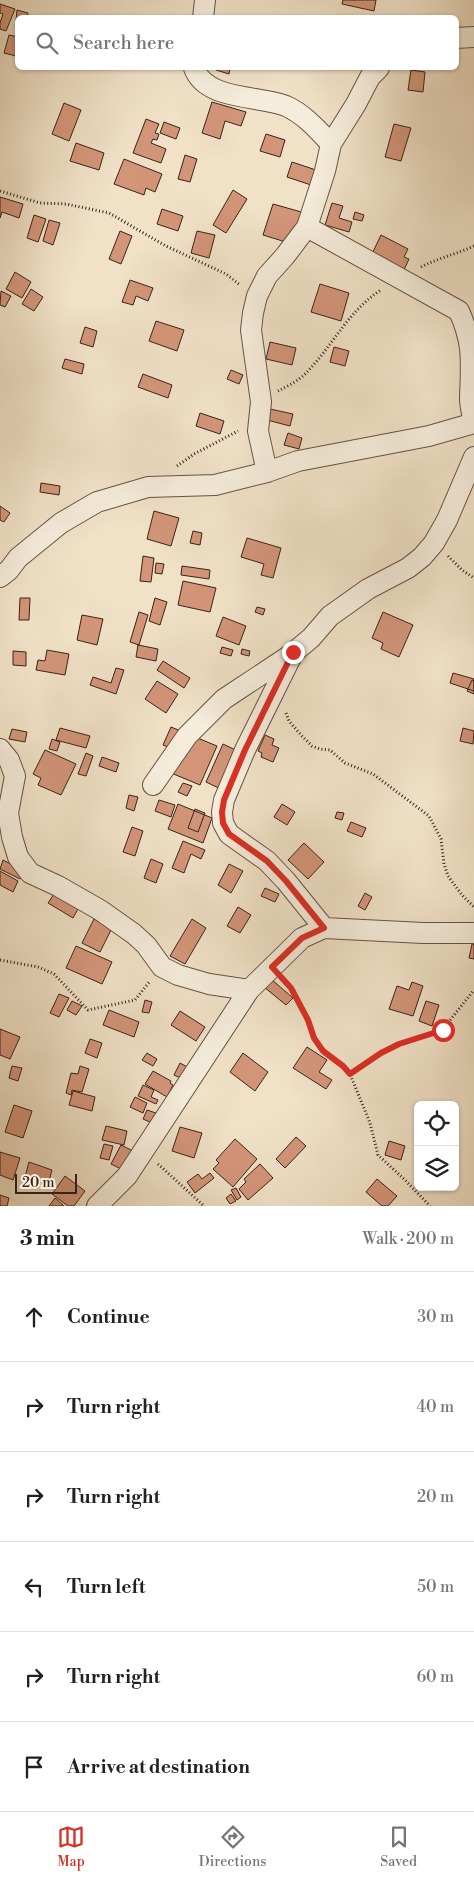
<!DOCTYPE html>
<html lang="en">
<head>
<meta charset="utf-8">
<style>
	:root { --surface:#fff; --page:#f2f2f2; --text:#202124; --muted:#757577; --line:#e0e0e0; --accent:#d93025 }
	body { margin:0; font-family:"Libre Bodoni",serif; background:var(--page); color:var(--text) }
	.controls { position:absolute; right:15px; bottom:15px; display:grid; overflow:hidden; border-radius:8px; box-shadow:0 1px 4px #0004 }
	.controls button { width:45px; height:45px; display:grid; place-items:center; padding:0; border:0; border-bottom:1px solid var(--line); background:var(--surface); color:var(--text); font:25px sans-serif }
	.scale { position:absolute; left:15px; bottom:12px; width:62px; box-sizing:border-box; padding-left:5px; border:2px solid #382419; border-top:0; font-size:14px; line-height:18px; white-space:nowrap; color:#382419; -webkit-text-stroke:4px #f5ecdb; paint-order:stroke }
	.stop { position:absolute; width:15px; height:15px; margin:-11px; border:4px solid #d93025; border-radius:50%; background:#fff }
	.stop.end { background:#d93025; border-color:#fff; box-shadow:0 1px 5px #0008 }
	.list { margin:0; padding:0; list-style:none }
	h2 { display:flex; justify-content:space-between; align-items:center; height:65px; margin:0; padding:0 20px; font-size:21px }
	h2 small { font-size:16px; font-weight:400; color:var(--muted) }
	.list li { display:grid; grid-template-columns:32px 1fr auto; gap:15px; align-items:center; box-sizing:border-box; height:90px; padding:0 20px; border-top:1px solid var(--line) }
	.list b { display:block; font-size:19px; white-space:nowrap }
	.list em { font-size:16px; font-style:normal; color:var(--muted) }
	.icon { flex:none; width:28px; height:28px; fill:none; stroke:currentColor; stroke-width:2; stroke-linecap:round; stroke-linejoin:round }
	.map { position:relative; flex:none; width:474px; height:1206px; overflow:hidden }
	.search { position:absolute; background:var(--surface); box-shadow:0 1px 4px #0004; left:15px; right:15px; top:15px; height:55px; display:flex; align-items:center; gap:12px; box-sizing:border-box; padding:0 18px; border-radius:8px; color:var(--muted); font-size:19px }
	.sheet { height:605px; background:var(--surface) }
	nav { display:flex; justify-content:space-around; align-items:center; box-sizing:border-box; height:70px; border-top:1px solid var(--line); background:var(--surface); font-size:14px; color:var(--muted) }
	nav a { display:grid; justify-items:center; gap:2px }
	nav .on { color:var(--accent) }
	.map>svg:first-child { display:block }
</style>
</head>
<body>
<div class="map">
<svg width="474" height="1206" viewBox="0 0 474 1206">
	<rect width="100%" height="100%" fill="#f0e1c7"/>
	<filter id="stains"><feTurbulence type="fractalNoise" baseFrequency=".004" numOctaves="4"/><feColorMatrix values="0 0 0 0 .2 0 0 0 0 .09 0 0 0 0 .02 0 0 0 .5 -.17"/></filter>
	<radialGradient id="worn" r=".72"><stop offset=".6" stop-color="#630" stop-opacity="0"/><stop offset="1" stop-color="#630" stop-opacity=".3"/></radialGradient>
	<path fill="#d39578" stroke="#382419" d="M343,0h33l-2,11 -32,-7z
		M0,4l15,5 -9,22 -6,-2v-6l3,-9 -3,-1z
		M17,10l11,3 -1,5h-9v2h-2z
		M9,35l9,2 -2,19 -12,-3z
		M217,68h13l-1,6 -13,-4z
		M411,70l14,2 -2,20 -15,-2z
		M212,102l34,10 -5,14 -16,-5 -5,18 -18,-6z
		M64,103l17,7 -12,31 -17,-7z
		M146,119l13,5 -4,9 4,1 -2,6 -4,-1 -2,4 15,6 -5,14 -28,-10z
		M164,122l16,6 -4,11 -16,-6z
		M394,124l17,4 -10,33 -16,-4z
		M266,134l19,6 -5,17 -20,-6z
		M76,143l28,10 -5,17 -29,-9z
		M185,155l12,4 -7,23 -12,-3z
		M124,159l38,15 -7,18 -9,-4 -2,7 -30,-11z
		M292,162l24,8 -5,15 -24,-8z
		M233,190l14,9 -21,34 -13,-8z
		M0,197l23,7 -4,14 -17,-6 -2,6z
		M332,203l11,3 -4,12 13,4 -3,10 -24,-7z
		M273,204l32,9 -5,16 -6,-2 -5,16 -26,-8z
		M162,209l21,7 -5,15 -21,-7z
		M355,212l9,3 -2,6 -9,-2z
		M34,215l12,4 -8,23 -11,-4z
		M49,220l11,3 -7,22 -10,-4z
		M120,231l12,5 -11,28 -12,-5z
		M197,231l18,4 -6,23 -18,-5z
		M381,235l27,14 -4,8 5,2 -7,15 -32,-16z
		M15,272l16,10 -9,16 -16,-9z
		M130,280l23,8 -5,13 -12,-5 -3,9 -11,-3z
		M320,284l29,9 -8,28 -30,-9z
		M31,289l12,8 -9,14 -12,-7z
		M1,291l10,5 -6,11 -5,-2z
		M156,321l28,9 -7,21 -28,-10z
		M85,327l12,4 -4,16 -13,-4z
		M270,342l26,6 -4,17 -26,-6z
		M334,347l15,4 -4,15 -15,-4z
		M65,359l19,5 -2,10 -20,-6z
		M231,370l12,5 -4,9 -12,-5z
		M143,374l29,11 -4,13 -30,-11z
		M270,409l23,5 -3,12 -23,-6z
		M200,413l24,8 -4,13 -24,-8z
		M288,433l14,5 -3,11 -15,-4z
		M41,483l19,3 -1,9 -19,-3z
		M0,506l10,7 -6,9 -4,-2z
		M154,511l25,7 -8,28 -24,-7z
		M193,531l9,2 -2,12 -10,-2z
		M247,538l34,10 -8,30 -12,-3 3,-11 -23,-7z
		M143,556l11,2 -3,24 -11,-1z
		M156,563l8,1 -2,10 -7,-1z
		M182,566l28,4 -1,9 -28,-4z
		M183,581l33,7 -6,24 -32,-7z
		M20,598h10l-1,22h-10z
		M155,598l12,4 -7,23 -11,-4z
		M257,607l8,2 -2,6 -8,-3z
		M139,612l9,3 -9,30 -9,-3z
		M383,612l30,13 -14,32 -18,-8 2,-6 -11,-5z
		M82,615l21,4 -6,26 -20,-5z
		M223,617l23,9 -7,19 -23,-9z
		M138,645l20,4 -2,12 -20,-4z
		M222,647l11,3 -2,6 -11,-3z
		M242,649l8,2 -1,5 -8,-2z
		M47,650l22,4 -4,21 -29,-5 2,-10 7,1z
		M13,651l13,1v14l-13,-1z
		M163,661l27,17 -6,10 -27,-18z
		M116,668l8,2 -8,24 -26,-9 3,-8 18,6z
		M453,673l21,6v12l-24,-8z
		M472,680l2,1v13l-7,-3z
		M157,681l21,13 -12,19 -21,-14z
		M171,727l46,19 -17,39 -41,-17 9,-21 -5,-2z
		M60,728l30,8 -4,12 -30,-8z
		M463,728l11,3 -1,13 -13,-3z
		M12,729l15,3 -2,10 -16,-3z
		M265,735l9,4 -2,6 7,3 -6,14 -12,-5 1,-4 -4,-2z
		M52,739l8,3 -3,9 -8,-2z
		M223,744l25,12 -23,35 -19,-9z
		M45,750l31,14 -15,31 -23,-10 3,-7 -8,-4z
		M86,753l7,3 -7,20 -8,-2z
		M102,757l17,6 -3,9 -17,-6z
		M183,783l9,3 -5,10 -9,-4z
		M129,795l9,2 -4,14 -8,-3z
		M159,800l16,5 -4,12 -16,-6z
		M178,804l34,14 -9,25 -35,-14z
		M282,804l13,8 -8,13 -13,-8z
		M195,809l10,4 -7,19 -10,-4z
		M337,812l7,1 -2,7 -7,-2z
		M351,822l15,6 -4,9 -15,-6z
		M132,827l11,4 -8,25 -12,-4z
		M183,841l22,9 -4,9 -10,-5 -7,19 -12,-5z
		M304,843l20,19 -16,17 -20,-19z
		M151,859l12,5 -7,19 -12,-5z
		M3,860l21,11 -4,8 -20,-10z
		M229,864l14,7 -12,22 -13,-8z
		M0,871l18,10 -5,11 -13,-7z
		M265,888l14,6 -4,8 -14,-6z
		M365,893l7,4 -7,13 -7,-4z
		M54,894l24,15 -5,9 -25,-15z
		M238,907l13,8 -11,18 -13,-7z
		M94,919l18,9 -12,24 -18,-9z
		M192,919l14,9 -21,36 -15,-8z
		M472,944h2v15l-5,-1z
		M76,946l36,16 -10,22 -36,-16z
		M271,979l22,19 -7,7 -22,-18z
		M412,982l11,4 -10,30 -24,-7 8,-23 12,4z
		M59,994l10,4 -10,19 -9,-4z
		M145,1000l7,2 -3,11 -7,-1z
		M72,1001l10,5 -6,9 -9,-5z
		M426,1001l13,4 -7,21 -13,-5z
		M109,1010l30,12 -5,15 -31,-12z
		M180,1011l25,16 -9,14 -25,-16z
		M0,1029l20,8 -10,22 -10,-4z
		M90,1039l12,4 -5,15 -12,-5z
		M307,1047l20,13 -8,12 13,8 -6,9 -33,-21z
		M147,1053l10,6 -4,7 -11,-6z
		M243,1053l25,19 -13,19 -25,-19z
		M180,1063l11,6 -6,11 -11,-5z
		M12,1066l10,2 -4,13 -9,-3z
		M80,1066l9,3 -7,23 -10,-2 -1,5 -5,-2 5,-20 7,1z
		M153,1071l18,10 -1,2 3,2 -6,12 -22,-13z
		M143,1085l11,5 -3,7 7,3 -2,4 -18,-8z
		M73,1091l22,6 -3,14 -23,-6z
		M135,1097l12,6 -4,10 -13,-6z
		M14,1105l18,6 -9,27 -18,-6z
		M147,1110l9,3 -4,10 -9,-4z
		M106,1126l21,5 -3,14 -22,-5z
		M180,1127l22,6 -8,25 -22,-7z
		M296,1137l10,9 -21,22 -9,-9z
		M235,1139l22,20 -24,28 -20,-18 6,-6 -3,-3z
		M389,1141l16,5 -4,14 -16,-5z
		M104,1144l9,2 -4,14 -9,-2z
		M121,1145l14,7 -14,17 -10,-5z
		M0,1152l20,6 -7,22 -13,-5z
		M29,1162l23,8 -4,15 -9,-3 -1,3 -5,-2 1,-3 -9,-3z
		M260,1164l13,14 -25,22 -9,-11 7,-7 -2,-3z
		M210,1173l4,5 -19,15 -8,-11 11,-8 4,5z
		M65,1176l20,15 -11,15h-6l-16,-12z
		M377,1179l20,17 -9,10h-6l-16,-14z
		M236,1188l5,9 -4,3 -6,-10z
		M231,1194l5,7 -6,3 -4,-6z
		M0,1195l9,3 -2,8h-7z
		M55,1198l9,8h-15z"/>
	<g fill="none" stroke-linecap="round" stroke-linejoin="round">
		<g stroke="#665344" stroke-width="22">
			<path id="minor" d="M203,18l2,-18
				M456,38l18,-1
				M194,68c12,33 65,27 92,38 18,8 32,24 45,38
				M307,227l152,84c15,34 12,50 11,88 0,7 2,15 4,23
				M267,472l-9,-41 3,-29 -10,-72 2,-17 4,-17 10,-20 18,-20 22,-29 18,-56 6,-27 25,-40 14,-27 9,-9
				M0,577l9,-7 9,-12 43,-35 36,-21 51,-15 67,-2 52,-13 31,-11 131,-25 45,-13
				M0,749l9,11 6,16 -7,37 4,24 6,20 12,16 28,13 42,24 34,24 12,11 16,22 16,8 31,9 40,6
				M153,785l34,-49 37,-37 68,-45
				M324,928l-38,-47 -19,-20 -38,-27 -6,-11 -1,-11 2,-12 21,-50 48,-97 18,-15 19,-22 38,-27 40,-21 14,-11 12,-14 13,-23 27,-63
				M97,1206l30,-30 122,-186 53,-52 22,-10 99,5h51"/>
		</g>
		<path stroke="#382419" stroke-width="3" stroke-dasharray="1 2.5" stroke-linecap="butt" d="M0,191l40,12 26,1 43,9 57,33 60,28 14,11
			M421,267c17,-9 36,-13 53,-21
			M278,391c10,-5 22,-11 29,-19 26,-27 42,-62 74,-82
			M177,466l17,-12 44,-23
			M448,556l14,14 12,8
			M286,713l3,8 12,14 11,11 8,3 10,1 15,13 28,11 56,42 12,23 3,25 4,12 14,19 12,12
			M0,960l38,7 16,7 34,36 47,-10 15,-19
			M286,982l5,6 17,32 6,18 9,13 20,15 7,8 20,49 8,32 27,25 25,26
			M350,1074l31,-21 18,-9 44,-15 31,-39
			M158,1164l46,42"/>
		<use href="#minor" stroke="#f5ecdb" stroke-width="20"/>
	</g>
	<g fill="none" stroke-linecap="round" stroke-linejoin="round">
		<path stroke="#d93025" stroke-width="6" d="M293,652l-48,98 -21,50 -2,12 1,11 6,11 38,27 19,20 38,47 -22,10 -30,29 19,21 17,32 6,18 9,13 20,15 7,8 31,-21 18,-9 44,-14"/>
	</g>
	<rect width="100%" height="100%" filter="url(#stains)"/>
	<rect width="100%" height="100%" fill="url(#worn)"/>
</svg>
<div class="controls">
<button><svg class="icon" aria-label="locate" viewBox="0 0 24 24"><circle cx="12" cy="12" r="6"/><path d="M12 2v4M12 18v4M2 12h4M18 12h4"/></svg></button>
<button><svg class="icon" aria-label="layers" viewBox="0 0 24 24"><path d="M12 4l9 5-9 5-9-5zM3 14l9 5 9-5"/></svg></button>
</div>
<div class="scale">20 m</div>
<div class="stop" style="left:443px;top:1030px"></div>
<div class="stop end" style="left:293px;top:652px"></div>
<div class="search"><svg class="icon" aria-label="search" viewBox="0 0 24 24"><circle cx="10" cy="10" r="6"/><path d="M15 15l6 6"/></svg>Search here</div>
</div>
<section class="sheet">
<h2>3 min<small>Walk · 200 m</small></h2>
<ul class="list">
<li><svg class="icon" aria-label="ahead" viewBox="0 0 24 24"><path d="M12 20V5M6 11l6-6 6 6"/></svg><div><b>Continue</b></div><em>30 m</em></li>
<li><svg class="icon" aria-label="right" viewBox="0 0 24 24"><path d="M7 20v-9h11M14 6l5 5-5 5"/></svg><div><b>Turn right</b></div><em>40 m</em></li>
<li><svg class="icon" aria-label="right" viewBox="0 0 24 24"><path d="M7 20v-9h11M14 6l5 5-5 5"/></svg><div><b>Turn right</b></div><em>20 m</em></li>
<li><svg class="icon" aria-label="left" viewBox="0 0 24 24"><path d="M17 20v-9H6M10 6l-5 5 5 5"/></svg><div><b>Turn left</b></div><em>50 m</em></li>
<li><svg class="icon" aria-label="right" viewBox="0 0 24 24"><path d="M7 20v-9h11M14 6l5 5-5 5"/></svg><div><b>Turn right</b></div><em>60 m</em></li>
<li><svg class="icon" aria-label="arrive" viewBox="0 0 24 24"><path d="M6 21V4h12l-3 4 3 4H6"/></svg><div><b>Arrive at destination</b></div></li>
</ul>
</section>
<nav>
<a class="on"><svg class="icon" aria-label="map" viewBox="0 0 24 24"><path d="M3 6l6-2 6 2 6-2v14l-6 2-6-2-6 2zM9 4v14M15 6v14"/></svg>Map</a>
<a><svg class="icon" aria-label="directions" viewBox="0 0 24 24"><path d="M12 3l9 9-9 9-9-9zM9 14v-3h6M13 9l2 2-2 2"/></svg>Directions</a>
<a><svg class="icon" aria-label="saved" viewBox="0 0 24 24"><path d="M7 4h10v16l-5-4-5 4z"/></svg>Saved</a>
</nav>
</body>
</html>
